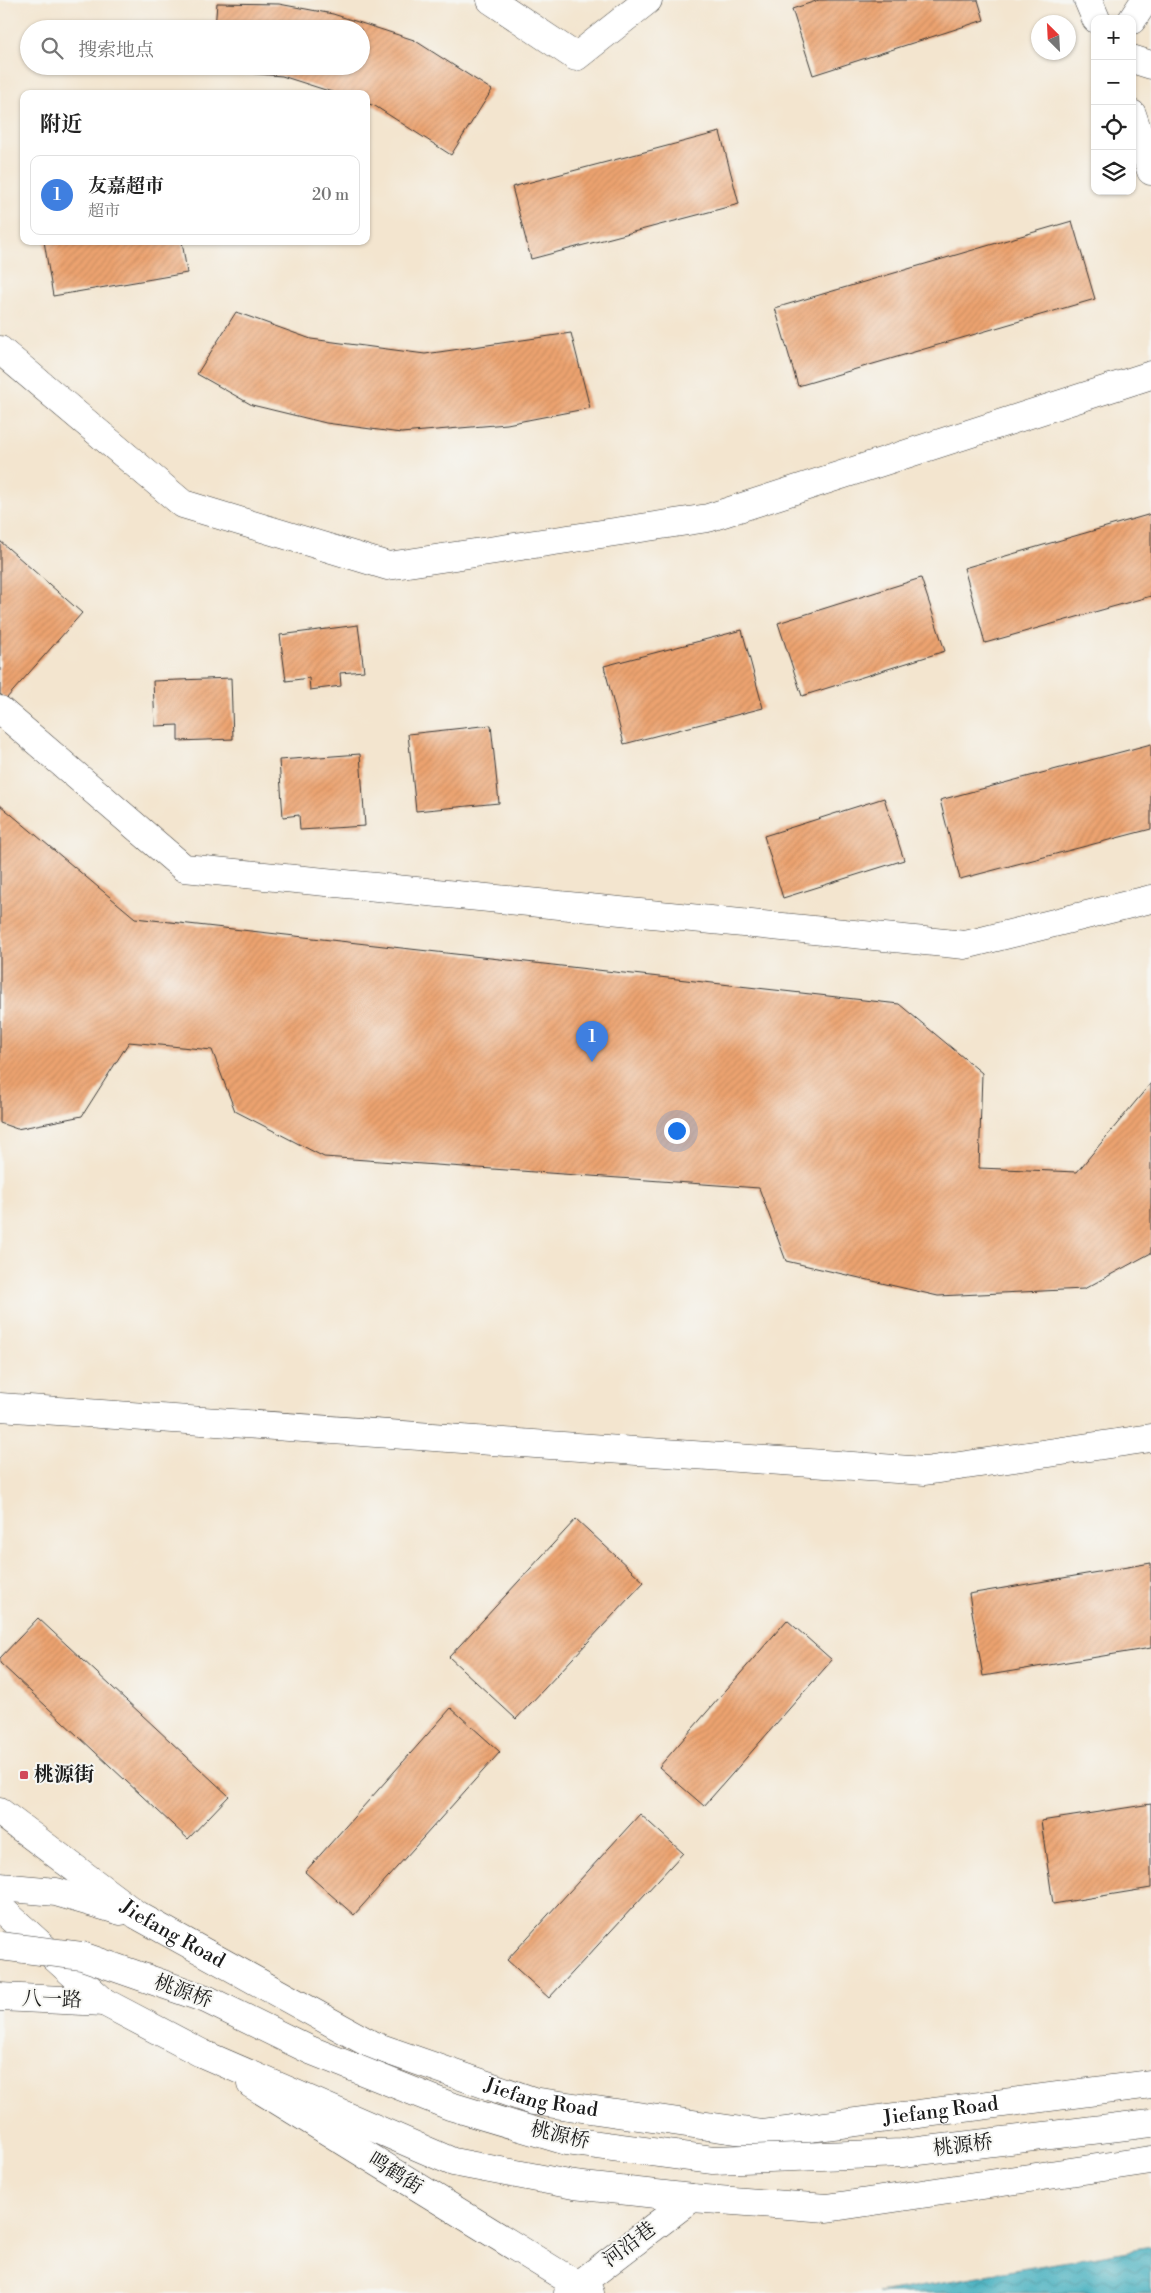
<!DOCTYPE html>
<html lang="zh">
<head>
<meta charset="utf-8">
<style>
	:root { --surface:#fff; --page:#f2f2f2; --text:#222; --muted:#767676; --line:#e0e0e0; --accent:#b45309 }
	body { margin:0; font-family:"Libre Bodoni","Noto Serif SC",serif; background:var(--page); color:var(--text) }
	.controls { position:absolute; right:15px; top:15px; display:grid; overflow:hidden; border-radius:10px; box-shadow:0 1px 4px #0004 }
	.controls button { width:45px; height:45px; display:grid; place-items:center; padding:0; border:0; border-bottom:1px solid var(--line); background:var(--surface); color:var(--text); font:25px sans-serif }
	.compass { position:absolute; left:1031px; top:15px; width:45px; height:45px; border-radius:50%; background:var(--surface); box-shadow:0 1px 4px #0004; rotate:336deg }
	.you { position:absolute; left:676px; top:1130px; width:18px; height:18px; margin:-12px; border:4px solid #fff; border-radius:50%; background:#1a73e8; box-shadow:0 0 0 8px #1a73e833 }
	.badge { display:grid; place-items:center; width:32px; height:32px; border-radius:50%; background:var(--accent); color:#fff; font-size:16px; font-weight:700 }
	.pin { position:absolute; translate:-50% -41px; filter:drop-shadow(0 1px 2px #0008) }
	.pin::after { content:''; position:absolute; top:26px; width:18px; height:15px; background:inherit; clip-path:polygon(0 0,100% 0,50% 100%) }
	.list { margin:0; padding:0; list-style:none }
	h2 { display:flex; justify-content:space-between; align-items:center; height:65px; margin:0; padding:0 20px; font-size:21px }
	h2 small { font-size:16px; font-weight:400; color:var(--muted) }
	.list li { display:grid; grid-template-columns:32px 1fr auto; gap:15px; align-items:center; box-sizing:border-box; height:80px; margin:0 10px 10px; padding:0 10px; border:1px solid var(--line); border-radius:10px }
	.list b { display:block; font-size:19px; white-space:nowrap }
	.list p { margin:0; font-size:16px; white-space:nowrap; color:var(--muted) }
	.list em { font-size:16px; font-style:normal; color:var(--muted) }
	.icon { flex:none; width:28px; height:28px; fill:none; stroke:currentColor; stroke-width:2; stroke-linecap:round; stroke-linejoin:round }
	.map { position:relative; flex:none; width:1151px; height:2293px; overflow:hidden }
	.search { position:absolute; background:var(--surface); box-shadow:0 1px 4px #0004; left:20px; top:20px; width:350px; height:55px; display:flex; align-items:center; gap:12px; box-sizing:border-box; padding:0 18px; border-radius:28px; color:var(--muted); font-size:19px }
	.panel { position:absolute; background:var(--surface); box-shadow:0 1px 4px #0004; left:20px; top:90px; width:350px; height:155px; border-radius:10px }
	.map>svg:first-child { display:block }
</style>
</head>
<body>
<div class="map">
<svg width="1151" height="2293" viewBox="0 0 1151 2293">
	<defs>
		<pattern id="water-waves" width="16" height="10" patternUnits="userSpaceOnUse" patternTransform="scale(1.25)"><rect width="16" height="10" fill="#40adbd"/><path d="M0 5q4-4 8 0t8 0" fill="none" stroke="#358c99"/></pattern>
		<pattern id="building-hatch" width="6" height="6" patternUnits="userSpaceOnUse" patternTransform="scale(1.25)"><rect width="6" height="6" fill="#eca370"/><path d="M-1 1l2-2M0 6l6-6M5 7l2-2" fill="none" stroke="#ca8c60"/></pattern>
	</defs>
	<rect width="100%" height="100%" fill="#f6f6f2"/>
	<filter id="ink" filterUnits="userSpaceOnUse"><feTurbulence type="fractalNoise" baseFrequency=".02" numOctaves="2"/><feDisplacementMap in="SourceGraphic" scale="10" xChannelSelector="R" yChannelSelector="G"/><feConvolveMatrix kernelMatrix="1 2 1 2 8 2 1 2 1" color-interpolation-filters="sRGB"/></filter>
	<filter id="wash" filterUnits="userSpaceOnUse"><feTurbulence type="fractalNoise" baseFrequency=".0096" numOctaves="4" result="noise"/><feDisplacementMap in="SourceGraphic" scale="20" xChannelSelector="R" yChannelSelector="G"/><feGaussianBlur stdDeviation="1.12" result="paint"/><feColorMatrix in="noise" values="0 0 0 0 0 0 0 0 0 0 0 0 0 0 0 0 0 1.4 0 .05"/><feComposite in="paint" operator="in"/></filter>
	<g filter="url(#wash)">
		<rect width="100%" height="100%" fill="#f3e5cf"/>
		<path fill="url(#water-waves)" stroke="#2e646c" d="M1151,2247v46h-273z"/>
		<g id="blocks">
			<path fill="url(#building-hatch)" d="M819,0h159l6,20 -171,55 -21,-66z
				M217,3l62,1 54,10 81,26 78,50 -41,65 -76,-49 -9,-3v-9h-28l-56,-18 -70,-6v-4h149v-37h-146z
				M720,132l19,72 -208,55 -19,-72z
				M1072,221l23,78 -297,87 -23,-78z
				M44,241h138l5,32 -134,23z
				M236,312l75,27 114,15 146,-21 19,75 -83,16 -106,9 -75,-10 -74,-18 -55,-31z
				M1151,514v82l-166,47 -21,-75z
				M0,541l82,72 -76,86 -6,-5z
				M921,578l24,73 -143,45 -24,-73z
				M358,625l6,46 -24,2 1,13 -31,4 -1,-12 -23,3 -6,-46z
				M742,630l21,78 -139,36 -20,-78z
				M231,678l2,61 -55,2v-16l-23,1 -2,-45z
				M491,725l8,78 -83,8 -8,-77z
				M1151,744v85l-191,50 -20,-79z
				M360,754l5,72 -65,4 -1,-15 -16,2 -4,-57z
				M884,798l20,62 -121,38 -19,-62z
				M0,805l135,113 764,86 83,69 -3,95 98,4 74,-89v170l-67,36 -146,7 -152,-35 -27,-73 -435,-31 -89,-46 -23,-61 -83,-8 -47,74 -65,13 -17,-6z
				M576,1519l68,63 -128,137 -67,-62z
				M1151,1563v85l-168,28 -14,-82z
				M38,1618l191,178 -41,43 -188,-176v-5z
				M787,1620l45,40 -128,146 -45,-39z
				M451,1708l49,44 -146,163 -49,-43z
				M1151,1804v84l-98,16 -12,-83z
				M640,1814l43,39 -134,145 -42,-38z"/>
		</g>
	</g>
	<g filter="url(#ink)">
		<use href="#blocks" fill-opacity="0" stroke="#3c3a37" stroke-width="1"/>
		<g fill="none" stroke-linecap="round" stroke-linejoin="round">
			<g stroke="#3c3a37" stroke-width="29">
				<path id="minor" d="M491,0l85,57 72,-57
					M1088,0l8,19
					M1132,20l13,-20
					M1132,59l19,6
					M1132,114l19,57
					M0,350l183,154 205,62 320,-48 443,-143
					M0,710l184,158 781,77 186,-46
					M0,1407l925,64 226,-33
					M251,2084l339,209
					M568,2293l124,-95"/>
			</g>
			<g stroke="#3c3a37" stroke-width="29">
				<g id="major">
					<path id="s1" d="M0,1812l137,103 235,130 161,56 230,33 388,-50"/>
					<path d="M0,1887l56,5 65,19"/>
					<path d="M0,1908l104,94 97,51 252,109 121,23 118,13 135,10 324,-48"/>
					<path d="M0,1997l104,5"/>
				</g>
			</g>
			<use href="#minor" stroke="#fff" stroke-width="28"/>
			<use href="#major" stroke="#fff" stroke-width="28"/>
			<g stroke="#3c3a37" stroke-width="29" stroke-linecap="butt">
				<path id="major-bridge" d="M0,1946l82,10 124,43 104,51 140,56 117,35 146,19 189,-7 249,-30"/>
			</g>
			<use href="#major-bridge" stroke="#fff" stroke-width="28"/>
		</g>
	</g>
	<rect fill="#d1495b" stroke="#f6f6f2" stroke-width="2" x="19" y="1770" width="10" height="10" rx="2.5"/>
	<g text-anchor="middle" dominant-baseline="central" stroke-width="4" stroke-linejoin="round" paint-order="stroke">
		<g font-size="20" font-weight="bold" fill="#1c1c1c" stroke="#f6f6f2" text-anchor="start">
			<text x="34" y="1775">桃源街</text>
		</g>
		<g font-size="20" fill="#1c1c1c" stroke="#f6f6f2">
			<text stroke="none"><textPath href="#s1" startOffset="212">Jiefang Road</textPath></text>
			<text transform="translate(183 1992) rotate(20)">桃源桥</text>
			<text transform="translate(52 2000) rotate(2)">八一路</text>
			<text stroke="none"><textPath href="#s1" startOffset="618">Jiefang Road</textPath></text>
			<text stroke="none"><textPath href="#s1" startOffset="1022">Jiefang Road</textPath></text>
			<text transform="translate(560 2136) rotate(13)">桃源桥</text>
			<text transform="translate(963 2146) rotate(-7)">桃源桥</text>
			<text transform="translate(395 2174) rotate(32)">鸣鹤街</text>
			<text transform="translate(630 2245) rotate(-37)">河沿巷</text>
		</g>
	</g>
</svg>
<div class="controls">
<button>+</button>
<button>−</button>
<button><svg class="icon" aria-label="locate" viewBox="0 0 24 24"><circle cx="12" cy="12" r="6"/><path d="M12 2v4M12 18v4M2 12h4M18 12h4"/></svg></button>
<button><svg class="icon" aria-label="layers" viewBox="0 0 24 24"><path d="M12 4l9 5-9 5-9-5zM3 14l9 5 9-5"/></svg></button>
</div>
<svg class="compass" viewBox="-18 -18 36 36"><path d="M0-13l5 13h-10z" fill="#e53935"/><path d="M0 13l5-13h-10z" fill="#767676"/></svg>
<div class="you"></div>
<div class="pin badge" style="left:592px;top:1062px;background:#3f7fe0">1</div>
<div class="search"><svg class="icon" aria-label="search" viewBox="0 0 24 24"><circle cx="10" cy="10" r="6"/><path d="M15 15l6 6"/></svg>搜索地点</div>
<section class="panel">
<h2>附近<small></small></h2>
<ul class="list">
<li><span class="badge" style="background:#3f7fe0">1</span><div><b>友嘉超市</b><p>超市</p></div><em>20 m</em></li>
</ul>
</section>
</div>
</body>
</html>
